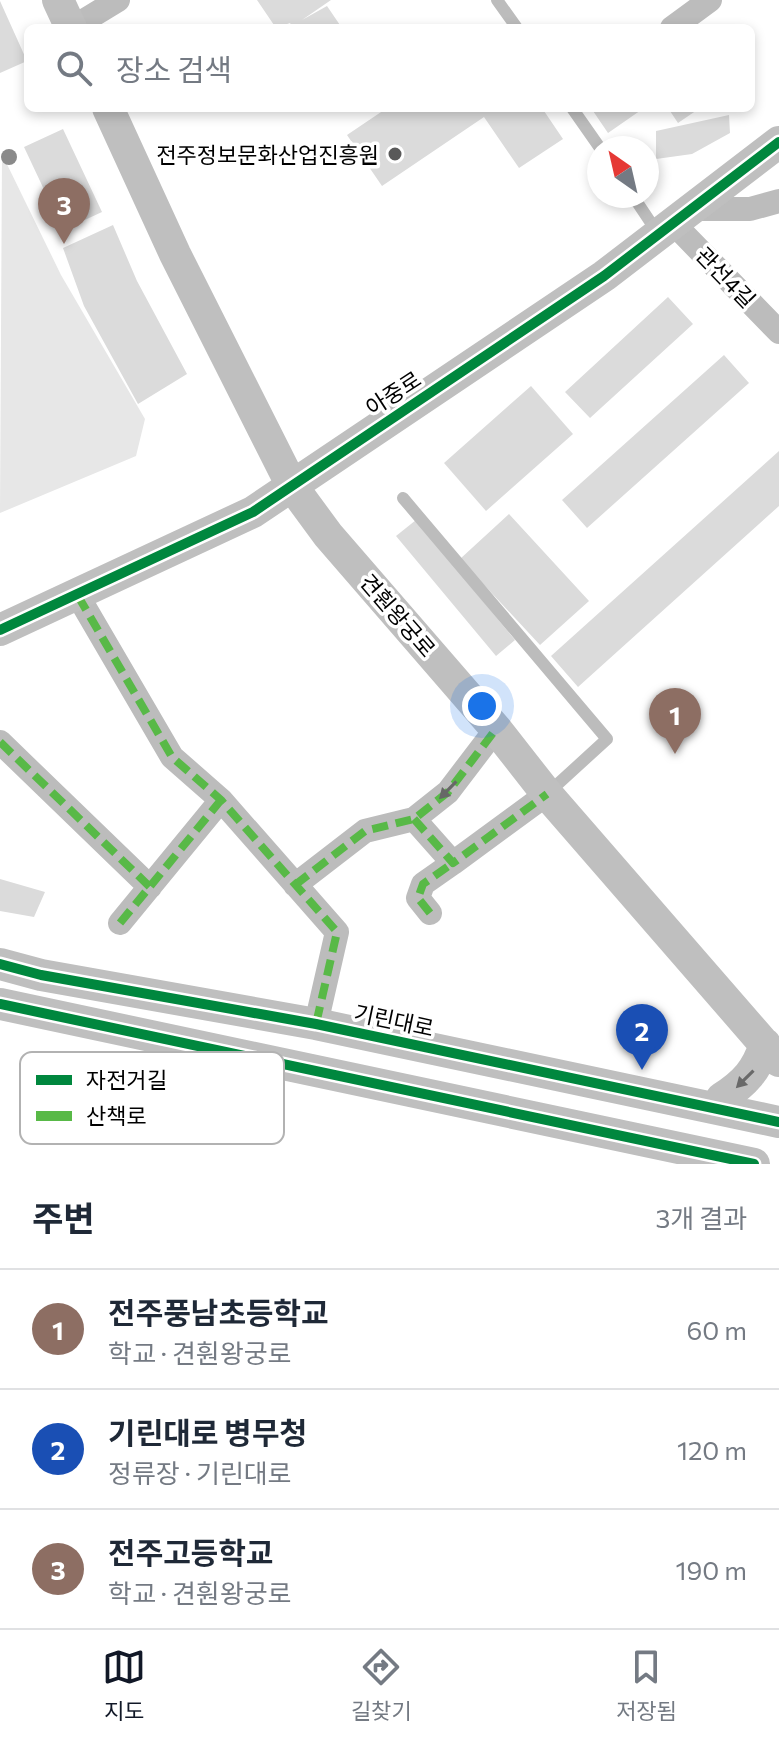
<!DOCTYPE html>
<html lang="ko">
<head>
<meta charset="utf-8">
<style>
	:root { --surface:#fff; --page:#f6f6f7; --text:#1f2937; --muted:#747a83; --line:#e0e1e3; --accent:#111827 }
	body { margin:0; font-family:Commissioner,"Noto Sans KR",sans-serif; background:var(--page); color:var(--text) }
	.compass { position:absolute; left:587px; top:136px; width:72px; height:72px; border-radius:50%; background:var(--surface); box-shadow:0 4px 12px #0003; rotate:326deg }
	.you { position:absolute; left:482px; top:706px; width:28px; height:28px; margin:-20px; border:6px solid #fff; border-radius:50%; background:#1a73e8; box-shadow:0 0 0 12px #1a73e833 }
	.badge { display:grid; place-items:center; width:52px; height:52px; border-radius:50%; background:var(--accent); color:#fff; font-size:26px; font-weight:700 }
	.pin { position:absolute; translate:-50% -66px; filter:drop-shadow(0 2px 4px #0008) }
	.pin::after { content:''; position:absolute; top:42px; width:28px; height:24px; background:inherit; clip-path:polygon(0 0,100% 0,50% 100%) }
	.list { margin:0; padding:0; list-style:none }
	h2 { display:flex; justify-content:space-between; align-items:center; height:104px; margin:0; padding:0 32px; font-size:34px }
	h2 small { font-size:26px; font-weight:400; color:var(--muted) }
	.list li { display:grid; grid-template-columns:52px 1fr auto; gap:24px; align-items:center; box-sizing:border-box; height:120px; padding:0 32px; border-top:2px solid var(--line) }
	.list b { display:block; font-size:30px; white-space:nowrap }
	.list p { margin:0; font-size:26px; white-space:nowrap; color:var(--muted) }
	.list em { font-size:26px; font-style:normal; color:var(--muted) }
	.icon { flex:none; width:44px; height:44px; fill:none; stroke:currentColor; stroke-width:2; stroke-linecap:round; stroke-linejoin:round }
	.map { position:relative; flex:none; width:779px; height:1164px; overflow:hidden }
	.search { position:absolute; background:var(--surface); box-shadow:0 4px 12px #0003; left:24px; right:24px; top:24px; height:88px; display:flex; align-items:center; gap:20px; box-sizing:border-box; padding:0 28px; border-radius:12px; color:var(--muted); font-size:30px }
	.sheet { height:464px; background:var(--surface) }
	nav { display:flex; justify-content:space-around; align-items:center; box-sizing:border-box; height:112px; border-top:2px solid var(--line); background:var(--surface); font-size:22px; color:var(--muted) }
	nav a { display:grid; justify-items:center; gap:4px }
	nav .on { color:var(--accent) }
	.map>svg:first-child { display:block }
</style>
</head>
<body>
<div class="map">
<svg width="779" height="1164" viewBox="0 0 779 1164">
	<rect width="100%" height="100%" fill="#fff"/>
	<path fill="#e7e7e7" d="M2,154l59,121 84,144 -9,37 -136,57z"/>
	<path fill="#dbdbdb" d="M257,0h74l-29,20 25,-14 15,22h-49l-3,-5 -14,5z
		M0,1l27,60 -27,12z
		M387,108h155l21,31 -44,29 -35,-51 -102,69 -35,-51z
		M591,108h53l-36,25z
		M668,108h32l-22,15z
		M729,115l1,18 -38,21 -36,5v-28z
		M63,129l39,83 -39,18 -39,-83z
		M113,225l24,56 50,93 -49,30 -54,-98 -21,-58z
		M668,297l25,27 -103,94 -25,-26z
		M724,355l25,28 -162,145 -25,-28z
		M531,386l42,48 -87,77 -42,-48z
		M779,451v55l-201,181 -27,-31z
		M509,514l80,87 -49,44 -80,-86z
		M416,520l99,120 -19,16 -100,-120z
		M0,879l45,13 -11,25 -34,-6z"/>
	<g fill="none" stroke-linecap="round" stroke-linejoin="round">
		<path stroke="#bcbcbc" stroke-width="12" d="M497,0l20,28
			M572,108l28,40
			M633,196l24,36
			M403,498l204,241 -58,53"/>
		<path stroke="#bcbcbc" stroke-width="24" d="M72,28l46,-28
			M672,28l38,-28
			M691,209h59l29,-8
			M673,223l106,109
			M78,596l94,161 49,43 116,132 -21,92
			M0,742l150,145
			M414,819l39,44 94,-69
			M295,885l70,-54 49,-12 34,-27 48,-63
			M430,913l-12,-15 5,-14 30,-21
			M120,923l101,-123"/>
		<path stroke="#bfbfbf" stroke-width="32" d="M58,0l13,28
			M108,108l67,146 117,232 36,49 168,194 51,65 232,267
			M0,630l253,-118 351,-236 175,-134
			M0,964l41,11 275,49 463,98
			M0,1004l754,160
			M721,1109l1,-11c23,-15 35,-28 43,-54"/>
		<path stroke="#58b947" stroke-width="8" stroke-dasharray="16 8" stroke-linecap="butt" d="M78,596l94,161 49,43 116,132 -21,92
			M0,742l150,145
			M414,819l39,44 94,-69
			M295,885l70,-54 49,-12 34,-27 48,-63
			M430,913l-12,-15 5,-14 30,-21
			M120,923l101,-123"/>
		<g stroke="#fff" stroke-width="15">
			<path id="cycleway" d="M0,630l253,-118 351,-236 175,-134
				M0,964l41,11 275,49 463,98
				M0,1004l754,160"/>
		</g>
		<use href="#cycleway" stroke="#00873e" stroke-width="10"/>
	</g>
	<circle fill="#8a8a8a" cx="9" cy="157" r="8"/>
	<defs><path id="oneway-solid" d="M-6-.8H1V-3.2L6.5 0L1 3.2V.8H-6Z" transform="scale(2)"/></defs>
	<use fill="#676767" href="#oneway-solid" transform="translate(448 790) rotate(134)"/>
	<use fill="#696969" href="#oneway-solid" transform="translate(745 1079) rotate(135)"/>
	<circle fill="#595959" stroke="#fff" stroke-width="3" cx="395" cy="154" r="8"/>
	<g text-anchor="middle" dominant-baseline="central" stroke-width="7" stroke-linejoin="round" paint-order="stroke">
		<g font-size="22" fill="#000" stroke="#fff" text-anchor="end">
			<text x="379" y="154">전주정보문화산업진흥원</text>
		</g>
		<g font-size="22" fill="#000" stroke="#fff">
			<text transform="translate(726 277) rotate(46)">관선4길</text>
			<text transform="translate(393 393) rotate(-33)">아중로</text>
			<text transform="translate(398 615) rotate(49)">견훤왕궁로</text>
			<text transform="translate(394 1020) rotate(12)">기린대로</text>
		</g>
	</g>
	<rect x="20" y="1052" width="264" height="92" rx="12" fill="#fff" stroke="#b2b2b2" stroke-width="2"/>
	<rect x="36" y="1075" width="36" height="10" fill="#00873e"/>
	<rect x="36" y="1111" width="36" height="10" fill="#58b947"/>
	<g font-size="22" fill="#000">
		<text x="86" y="1088">자전거길</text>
		<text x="86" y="1124">산책로</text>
	</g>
</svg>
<svg class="compass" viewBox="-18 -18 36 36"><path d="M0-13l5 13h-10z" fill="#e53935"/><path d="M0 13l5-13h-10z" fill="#747a83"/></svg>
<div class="you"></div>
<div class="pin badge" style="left:675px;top:754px;background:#8d6e63">1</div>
<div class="pin badge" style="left:642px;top:1070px;background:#1a4fb4">2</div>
<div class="pin badge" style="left:64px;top:244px;background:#8d6e63">3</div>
<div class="search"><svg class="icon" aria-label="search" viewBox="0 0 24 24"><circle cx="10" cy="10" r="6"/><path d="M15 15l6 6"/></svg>장소 검색</div>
</div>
<section class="sheet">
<h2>주변<small>3개 결과</small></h2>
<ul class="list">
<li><span class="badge" style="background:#8d6e63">1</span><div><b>전주풍남초등학교</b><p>학교 · 견훤왕궁로</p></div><em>60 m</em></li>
<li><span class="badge" style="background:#1a4fb4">2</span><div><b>기린대로 병무청</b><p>정류장 · 기린대로</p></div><em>120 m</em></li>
<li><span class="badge" style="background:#8d6e63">3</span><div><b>전주고등학교</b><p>학교 · 견훤왕궁로</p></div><em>190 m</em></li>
</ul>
</section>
<nav>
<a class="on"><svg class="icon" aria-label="map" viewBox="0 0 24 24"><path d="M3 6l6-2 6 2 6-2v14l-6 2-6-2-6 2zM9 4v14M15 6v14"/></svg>지도</a>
<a><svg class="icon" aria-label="directions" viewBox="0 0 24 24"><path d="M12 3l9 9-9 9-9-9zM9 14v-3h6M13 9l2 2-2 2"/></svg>길찾기</a>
<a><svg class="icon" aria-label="saved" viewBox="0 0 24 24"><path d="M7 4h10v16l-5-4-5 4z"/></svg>저장됨</a>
</nav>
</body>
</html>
